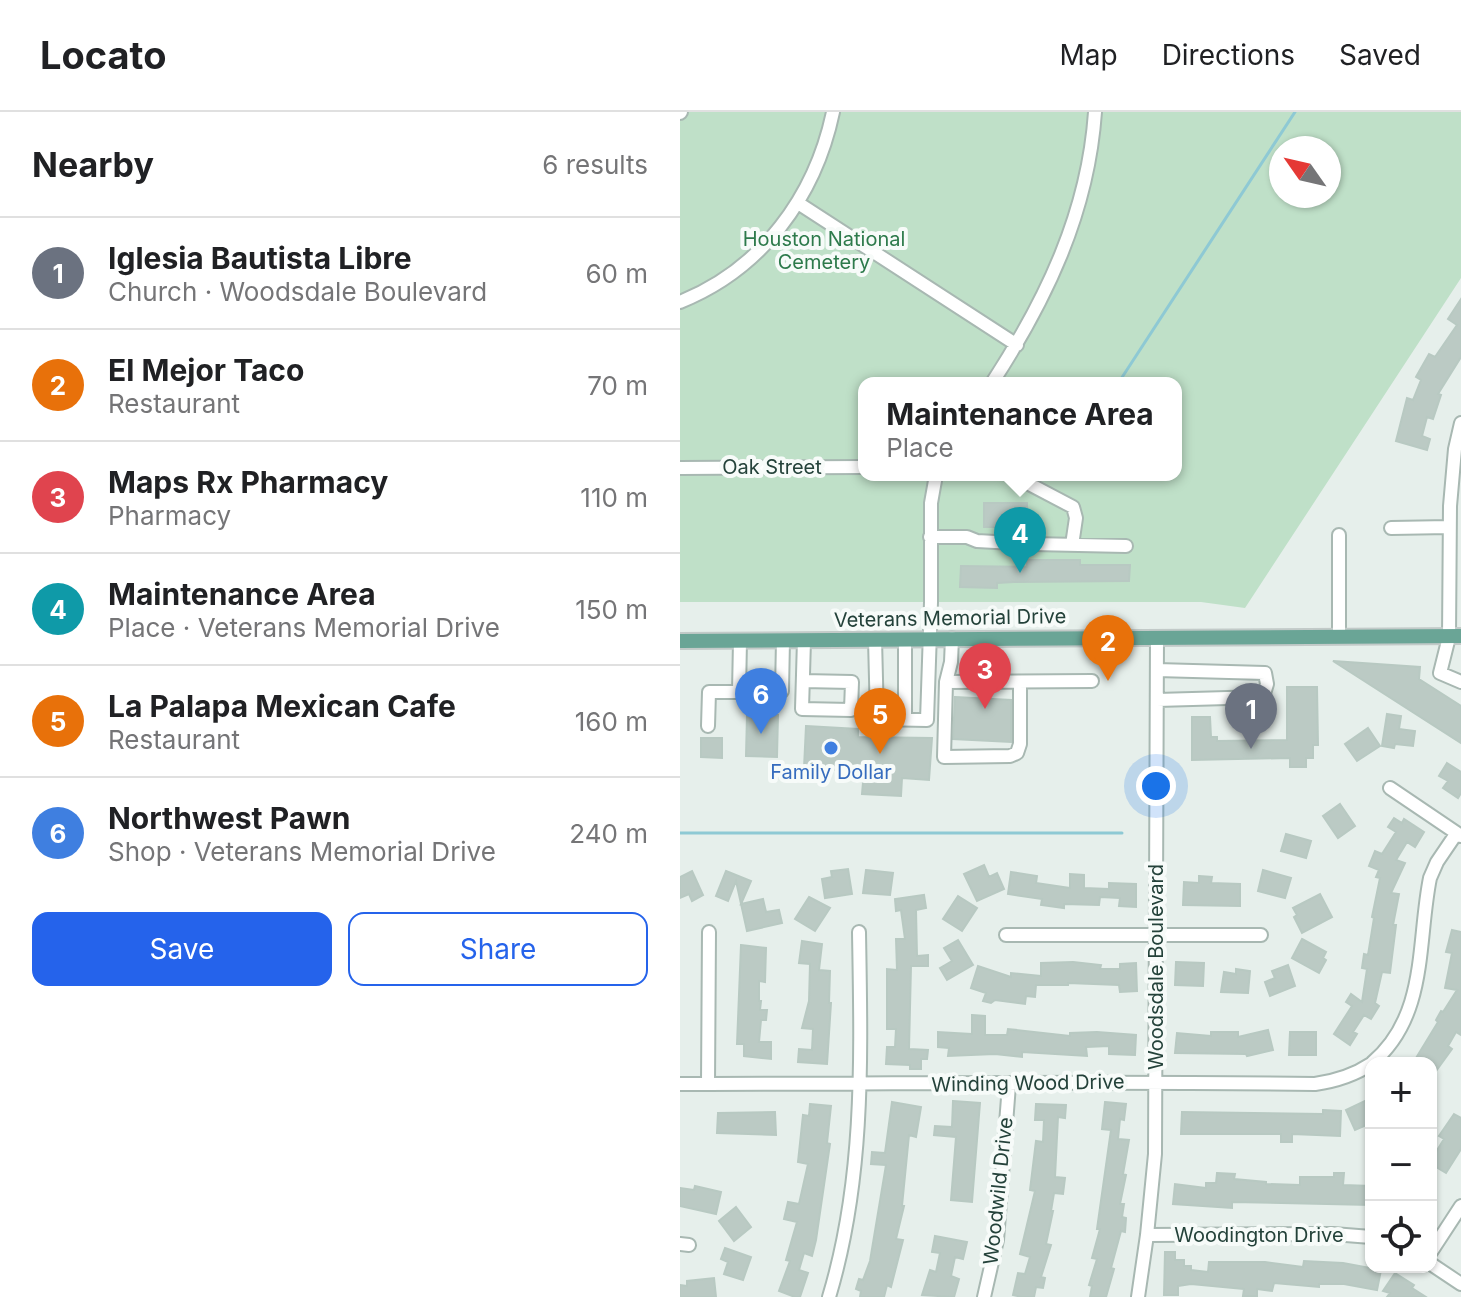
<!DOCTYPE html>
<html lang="en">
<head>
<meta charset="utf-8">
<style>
	:root { --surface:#fff; --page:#f6f6f6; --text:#202124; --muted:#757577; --line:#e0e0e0; --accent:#2563eb }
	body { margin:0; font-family:Inter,sans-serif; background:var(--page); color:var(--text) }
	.controls { position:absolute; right:24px; bottom:24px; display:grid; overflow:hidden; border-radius:16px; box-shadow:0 2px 6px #0004 }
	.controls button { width:72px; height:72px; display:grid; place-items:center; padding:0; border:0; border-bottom:2px solid var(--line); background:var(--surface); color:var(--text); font:40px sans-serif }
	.compass { position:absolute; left:589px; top:24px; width:72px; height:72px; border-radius:50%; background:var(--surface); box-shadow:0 2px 6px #0004; rotate:304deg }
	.you { position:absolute; left:476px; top:674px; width:28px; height:28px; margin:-20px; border:6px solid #fff; border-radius:50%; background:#1a73e8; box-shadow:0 0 0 12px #1a73e833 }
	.badge { display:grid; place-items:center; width:52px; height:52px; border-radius:50%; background:var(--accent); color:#fff; font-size:26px; font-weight:700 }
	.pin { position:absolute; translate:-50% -66px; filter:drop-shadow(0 2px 4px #0008) }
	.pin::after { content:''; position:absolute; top:42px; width:28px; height:24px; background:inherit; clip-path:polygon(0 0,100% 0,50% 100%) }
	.popup { position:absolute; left:178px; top:265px; width:324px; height:104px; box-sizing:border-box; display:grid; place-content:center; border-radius:16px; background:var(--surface); filter:drop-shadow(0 2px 6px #0005); font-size:26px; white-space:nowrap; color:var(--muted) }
	.popup b { font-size:30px; color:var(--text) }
	.popup::after { content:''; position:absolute; left:50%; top:100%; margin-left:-16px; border:16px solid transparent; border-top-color:var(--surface) }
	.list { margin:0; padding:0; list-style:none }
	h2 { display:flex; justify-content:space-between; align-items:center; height:104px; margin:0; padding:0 32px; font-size:34px }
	h2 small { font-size:26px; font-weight:400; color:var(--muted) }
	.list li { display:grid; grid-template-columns:52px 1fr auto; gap:24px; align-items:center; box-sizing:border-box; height:112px; padding:0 32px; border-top:2px solid var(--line) }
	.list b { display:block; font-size:30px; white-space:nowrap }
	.list p { margin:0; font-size:26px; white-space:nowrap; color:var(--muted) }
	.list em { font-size:26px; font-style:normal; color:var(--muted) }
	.actions { display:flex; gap:16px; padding:24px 32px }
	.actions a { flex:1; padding:18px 0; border:2px solid var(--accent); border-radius:16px; text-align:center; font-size:28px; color:var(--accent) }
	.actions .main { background:var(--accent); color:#fff }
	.icon { flex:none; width:44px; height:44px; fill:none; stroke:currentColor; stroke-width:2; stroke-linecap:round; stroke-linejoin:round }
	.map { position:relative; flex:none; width:781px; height:1185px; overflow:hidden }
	header { display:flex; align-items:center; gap:48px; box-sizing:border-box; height:112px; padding:0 40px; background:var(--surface); border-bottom:2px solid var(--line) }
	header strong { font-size:38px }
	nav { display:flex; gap:44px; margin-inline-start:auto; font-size:28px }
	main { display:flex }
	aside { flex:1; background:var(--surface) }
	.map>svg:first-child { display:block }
</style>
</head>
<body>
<header>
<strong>Locato</strong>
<nav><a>Map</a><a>Directions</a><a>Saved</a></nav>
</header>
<main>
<aside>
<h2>Nearby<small>6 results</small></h2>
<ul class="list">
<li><span class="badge" style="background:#6b7280">1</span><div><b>Iglesia Bautista Libre</b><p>Church · Woodsdale Boulevard</p></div><em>60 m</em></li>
<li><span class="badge" style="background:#e8710a">2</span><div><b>El Mejor Taco</b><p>Restaurant</p></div><em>70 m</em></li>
<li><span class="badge" style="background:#e0444e">3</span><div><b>Maps Rx Pharmacy</b><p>Pharmacy</p></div><em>110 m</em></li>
<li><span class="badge" style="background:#0f9aa8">4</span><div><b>Maintenance Area</b><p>Place · Veterans Memorial Drive</p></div><em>150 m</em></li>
<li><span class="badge" style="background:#e8710a">5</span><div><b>La Palapa Mexican Cafe</b><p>Restaurant</p></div><em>160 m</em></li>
<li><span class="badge" style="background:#3f7fe0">6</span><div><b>Northwest Pawn</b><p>Shop · Veterans Memorial Drive</p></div><em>240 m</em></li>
</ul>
<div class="actions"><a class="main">Save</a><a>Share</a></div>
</aside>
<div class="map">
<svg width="781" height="1185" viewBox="0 0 781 1185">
	<rect width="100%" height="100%" fill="#e6efeb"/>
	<path fill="#bfe0c8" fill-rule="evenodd" d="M0,0h781v166l-216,330 -44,-6h-521zM601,36h48v48h-48zM184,271h312v92h-312z"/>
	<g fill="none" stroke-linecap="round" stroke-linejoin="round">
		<path stroke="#8ec9d4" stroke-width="3" d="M439,270l176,-270
			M0,721h442"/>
	</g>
	<path fill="#bbcac4" stroke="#b8c9c2" stroke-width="2" d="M781,187v58l-23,37 3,1 -8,24 -6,-2 -5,19 8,3 -3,11 -31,-9 11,-43 6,2 8,-20 -5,-3 13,-23 6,3 22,-32 -9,-6z
		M304,391h43v24h-43z
		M347,448h53v5h50l-1,16 -115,1 -17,1v5l-37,-1 1,-21 66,1z
		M653,549l87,6 -1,12 42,27v37z
		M607,575h30l1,58h-5v13h-7v9h-16v-9l-98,2v-43h18l1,20h6v4l70,-1z
		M275,585l56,3v42l-58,-3z
		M707,602l14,2 -2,13 16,2 -2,15 -18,-2 -1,4 -12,-2z
		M67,603h31l-1,42 -31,-1z
		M126,614l52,3v8l74,1 -3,42 -27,-2 -1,18 -39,-2 2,-23 -60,-3z
		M688,616l12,18 -23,15 -12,-17z
		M21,626h21v20l-21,-1z
		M767,651l14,9v21l-3,5 -15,-10 5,-7 -9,-5z
		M660,692l15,22 -17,12 -15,-22z
		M714,706l8,5 2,-4 20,13 -9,15 -8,-5 -11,18 9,3 -14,30 8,1 -6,31h3l-6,48 -8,-1 -7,31 4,3 -8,13 -7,-4 -11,17 4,2 -7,11 -16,-11 18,-28 -6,-4 5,-8 11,8 5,-33 -5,-1 2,-14 4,1 6,-37 -2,-1 8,-39 -4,-1 3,-7 -10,-4 6,-15 7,3 14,-22 -8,-5z
		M606,722l25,7 -5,17 -25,-7z
		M304,753l5,12 8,-4 7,16 -27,12 -13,-27z
		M168,757l4,25 -27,4 -3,-19 10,-2 -1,-6z
		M186,758l27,3 -3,22 -27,-2z
		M583,758l28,8 -6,20 -27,-7z
		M12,759l11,24 -11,6 -3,-7 -9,4v-21z
		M46,759l25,10 -10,23 22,-5 3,13 13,-2 3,13 -35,8 -11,-50 -8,20 -12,-5z
		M331,760l26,4 -1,7 34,5v-14l14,1v13l25,1v-6l27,1v23l-17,-1 1,-8 -20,-1 -1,8 -35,-1v4l-23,-3 1,-6 -34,-5z
		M519,764l13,1 -1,6 29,1v22l-57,-1 1,-23 15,1z
		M640,782l12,23 -30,16 -8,-16 3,-2 -4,-7z
		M244,783l2,13 -10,2 1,46 11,-1v11h-17l-2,83 19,1 -1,9h-6v10h-11v-4l-24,-1 1,-17h8l1,-18h-9v-60l10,1 -1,-31h9l-4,-29 -5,1 -1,-12z
		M278,784l19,12 -15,23 -19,-12z
		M129,785l21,11 -15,23 -20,-12z
		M772,818l9,2v103l-5,-3 -8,14 4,3 -21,29v-15h-18l25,-41 -2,-2 5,-9 2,1 14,-22 -12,-2 7,-35 -6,-1z
		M622,827l24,13 -3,6 3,2 -7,13 -27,-15z
		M278,828l15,25 -26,15 -7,-12 12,-7 -8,-13z
		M122,829l20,3 -3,26 11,1 -1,32h2l-4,61 -29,-2 1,-13 13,1 1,-21 -11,-1 7,-27 1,-37 -11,-1z
		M61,833l25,3 -1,34 -6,-1v20h2l-1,9h7l-1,10h-5l-2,22h12v17l-27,-3v-12h-7z
		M393,850l28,3 -1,4h20v-5l16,-1 1,28 -17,1 -1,-7 -51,-2v2h-32l-1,12 -9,-1 -1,8 -30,-4 -4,3 -8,-2 3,-8 -15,-5 7,-22 33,11v-4l30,3v-13z
		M496,850l28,1 -1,23 -28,-1z
		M608,853l7,21 -25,10 -5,-14 10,-4 -3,-7z
		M556,857l14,2 -2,22 -27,-1 3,-20 12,2z
		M292,903l13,1v19h22l1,-6 62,7v-3l27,-1 39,3 -1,20 -26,-1v-8l-23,1 1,9 -65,-4v5l-27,-3 -47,2 1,-8 -11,-1v-15l34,2z
		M588,918l5,20 -26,6 -1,-2 -71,-1 2,-20 34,3v-4h27v5z
		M610,920h26v23h-27z
		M691,986v25l-16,7 -9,-20z
		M273,989l27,2 -8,99 -21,-2 5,-63 -22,-2 1,-9 17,1z
		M212,990l29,5 -5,30 -7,-2 -7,71h2l-8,33 7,1 -12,47 -4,-2 -3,12h-24l1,-6 -5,-2 3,-10 4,1 7,-19 16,-96 -15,-1 1,-12 13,1z
		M425,990l21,2 -2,16 -4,-1 -2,20 11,1 -6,34 3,1 -6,29h4l-2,13 4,1 -1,14 -4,-1 -10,37 3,1 -8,28h-16l2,-11 -3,-1 8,-26 -5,-1 8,-29h-3l14,-99 -9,-1z
		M130,992l21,2 -4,37 3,1 -14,96 -4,16 -8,-3 -5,17 9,3 -8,24h-5l-16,-6 11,-30 -4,-1 11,-38 -13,-3 4,-17 11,2 9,-40 -10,-2 5,-47 6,1z
		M356,992l30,1 -1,13 -7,-1 -3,60 10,1 -2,16 -9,-1 -3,18h2l-7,33 5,1 -10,32 4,1 -2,10 -7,-1 -2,10h-12l-9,-2 5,-22 7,1 5,-17 -10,-3 15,-63 -5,-1 6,-49 7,1 1,-22h-9z
		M643,998l18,1 -1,25 -48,-2v8h-11v-8h-100l1,-22 141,2z
		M95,1000l1,23 -59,-2 1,-20z
		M774,1002l7,4v31l-15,24 -15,-9v-4l13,-21 -5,-3z
		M537,1061l18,1 -1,5 32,3v2l34,1v-8h34v-4h10l-1,12 28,1v19l-139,-3v6l-59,-4 2,-20 31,4v-5h10z
		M15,1074l26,6 -5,22 -36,-8v-18l14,2z
		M56,1095l15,20 -17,14 -15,-20z
		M255,1124l32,6 -4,17 -8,-2 -4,19 8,3 -5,18 -32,-2 8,-25 6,2 4,-19 -8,-1z
		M45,1136l26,9 -8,23 -19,-6 4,-12 -7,-3z
		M485,1140h10v8h9v6h7v4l17,2 1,-10h56l38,5 1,-6 39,2 38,7 -4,20 -33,-6h-25v3l-45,-4 -2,8 -15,-2v7h-14l1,-7 -53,-5 -13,2v9h-14z
		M715,1161l19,12 -2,3 14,9h-39l3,-4 -7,-2z
		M34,1166l2,19h-36v-12l7,1v-5z"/>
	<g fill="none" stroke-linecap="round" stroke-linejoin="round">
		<g stroke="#a8b8b2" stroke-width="16">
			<path id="minor" d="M0,1l1,-1
				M118,91l219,142
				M0,190c82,-33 135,-105 153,-190
				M312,271c54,-83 96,-170 103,-271
				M781,311l-6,26 -5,57 -1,131 -9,36 21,9
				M0,356l184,-1
				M332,363l61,32 3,11 -4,27
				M711,416l58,-1
				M250,425h37l10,4 55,3 94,2
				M659,524v-101
				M272,526l-1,24 -5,20 146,-1
				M195,527l2,80 50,1 4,-118v-99l5,-28
				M225,527v81
				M60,529l-1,51 43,-1 1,-51
				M477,558l108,3 2,11 -4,13 -106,3
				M123,569l49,1 -1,28 -49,-1 2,-69
				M266,570l-2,75 66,-1 7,-3 3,-9v-62
				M28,614l1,-34h30
				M710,676l71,48
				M326,823h255
				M692,951c56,-47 45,-121 58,-185l7,-16 19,-28
				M0,972c212,0 423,-3 635,0 21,-3 38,-8 56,-20
				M28,972l1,-152
				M467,1123l186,-1 38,3
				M0,1132l9,1
				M751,1140l30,-46
				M751,1152l30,20
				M149,1185c36,-119 32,-242 30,-365
				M304,1185l13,-57 12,-155
				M458,1185l9,-62 8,-81 2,-517"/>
		</g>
		<g stroke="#c2cac8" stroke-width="18">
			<path id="major" d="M0,529l781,-5"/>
		</g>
		<use href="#minor" stroke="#fff" stroke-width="12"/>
		<use href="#major" stroke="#6aa596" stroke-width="14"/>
	</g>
	<circle fill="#3f7fe0" stroke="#f7fbf9" stroke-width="3" cx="151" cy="636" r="8"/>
	<g text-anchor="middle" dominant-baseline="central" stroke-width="8" stroke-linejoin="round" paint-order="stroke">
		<g font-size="20" fill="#2d7a4b" stroke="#f7fbf9">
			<text x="144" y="127">Houston National<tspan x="144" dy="23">Cemetery</tspan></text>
		</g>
		<g font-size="20" fill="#24423a" stroke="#f7fbf9">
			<text x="92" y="355">Oak Street</text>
			<text transform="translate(270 506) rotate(-1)">Veterans Memorial Drive</text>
			<text transform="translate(476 855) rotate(-90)">Woodsdale Boulevard</text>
			<text transform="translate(348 971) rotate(-1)">Winding Wood Drive</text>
			<text transform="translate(318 1079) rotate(-84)">Woodwild Drive</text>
			<text x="579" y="1123">Woodington Drive</text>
		</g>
		<g font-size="20" fill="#366cbe" stroke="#f7fbf9">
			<text x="151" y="660">Family Dollar</text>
		</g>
	</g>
</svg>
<div class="controls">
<button>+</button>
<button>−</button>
<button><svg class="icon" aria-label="locate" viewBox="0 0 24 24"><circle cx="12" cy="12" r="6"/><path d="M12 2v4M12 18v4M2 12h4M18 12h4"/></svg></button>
</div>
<svg class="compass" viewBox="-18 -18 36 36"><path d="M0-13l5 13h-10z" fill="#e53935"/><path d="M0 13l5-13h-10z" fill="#757577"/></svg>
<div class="you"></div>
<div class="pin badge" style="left:571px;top:637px;background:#6b7280">1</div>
<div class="pin badge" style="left:428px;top:569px;background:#e8710a">2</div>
<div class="pin badge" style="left:305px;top:597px;background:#e0444e">3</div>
<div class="pin badge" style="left:340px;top:461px;background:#0f9aa8">4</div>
<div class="popup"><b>Maintenance Area</b>Place</div>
<div class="pin badge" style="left:200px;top:642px;background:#e8710a">5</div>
<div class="pin badge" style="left:81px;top:622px;background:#3f7fe0">6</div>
</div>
</main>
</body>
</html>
